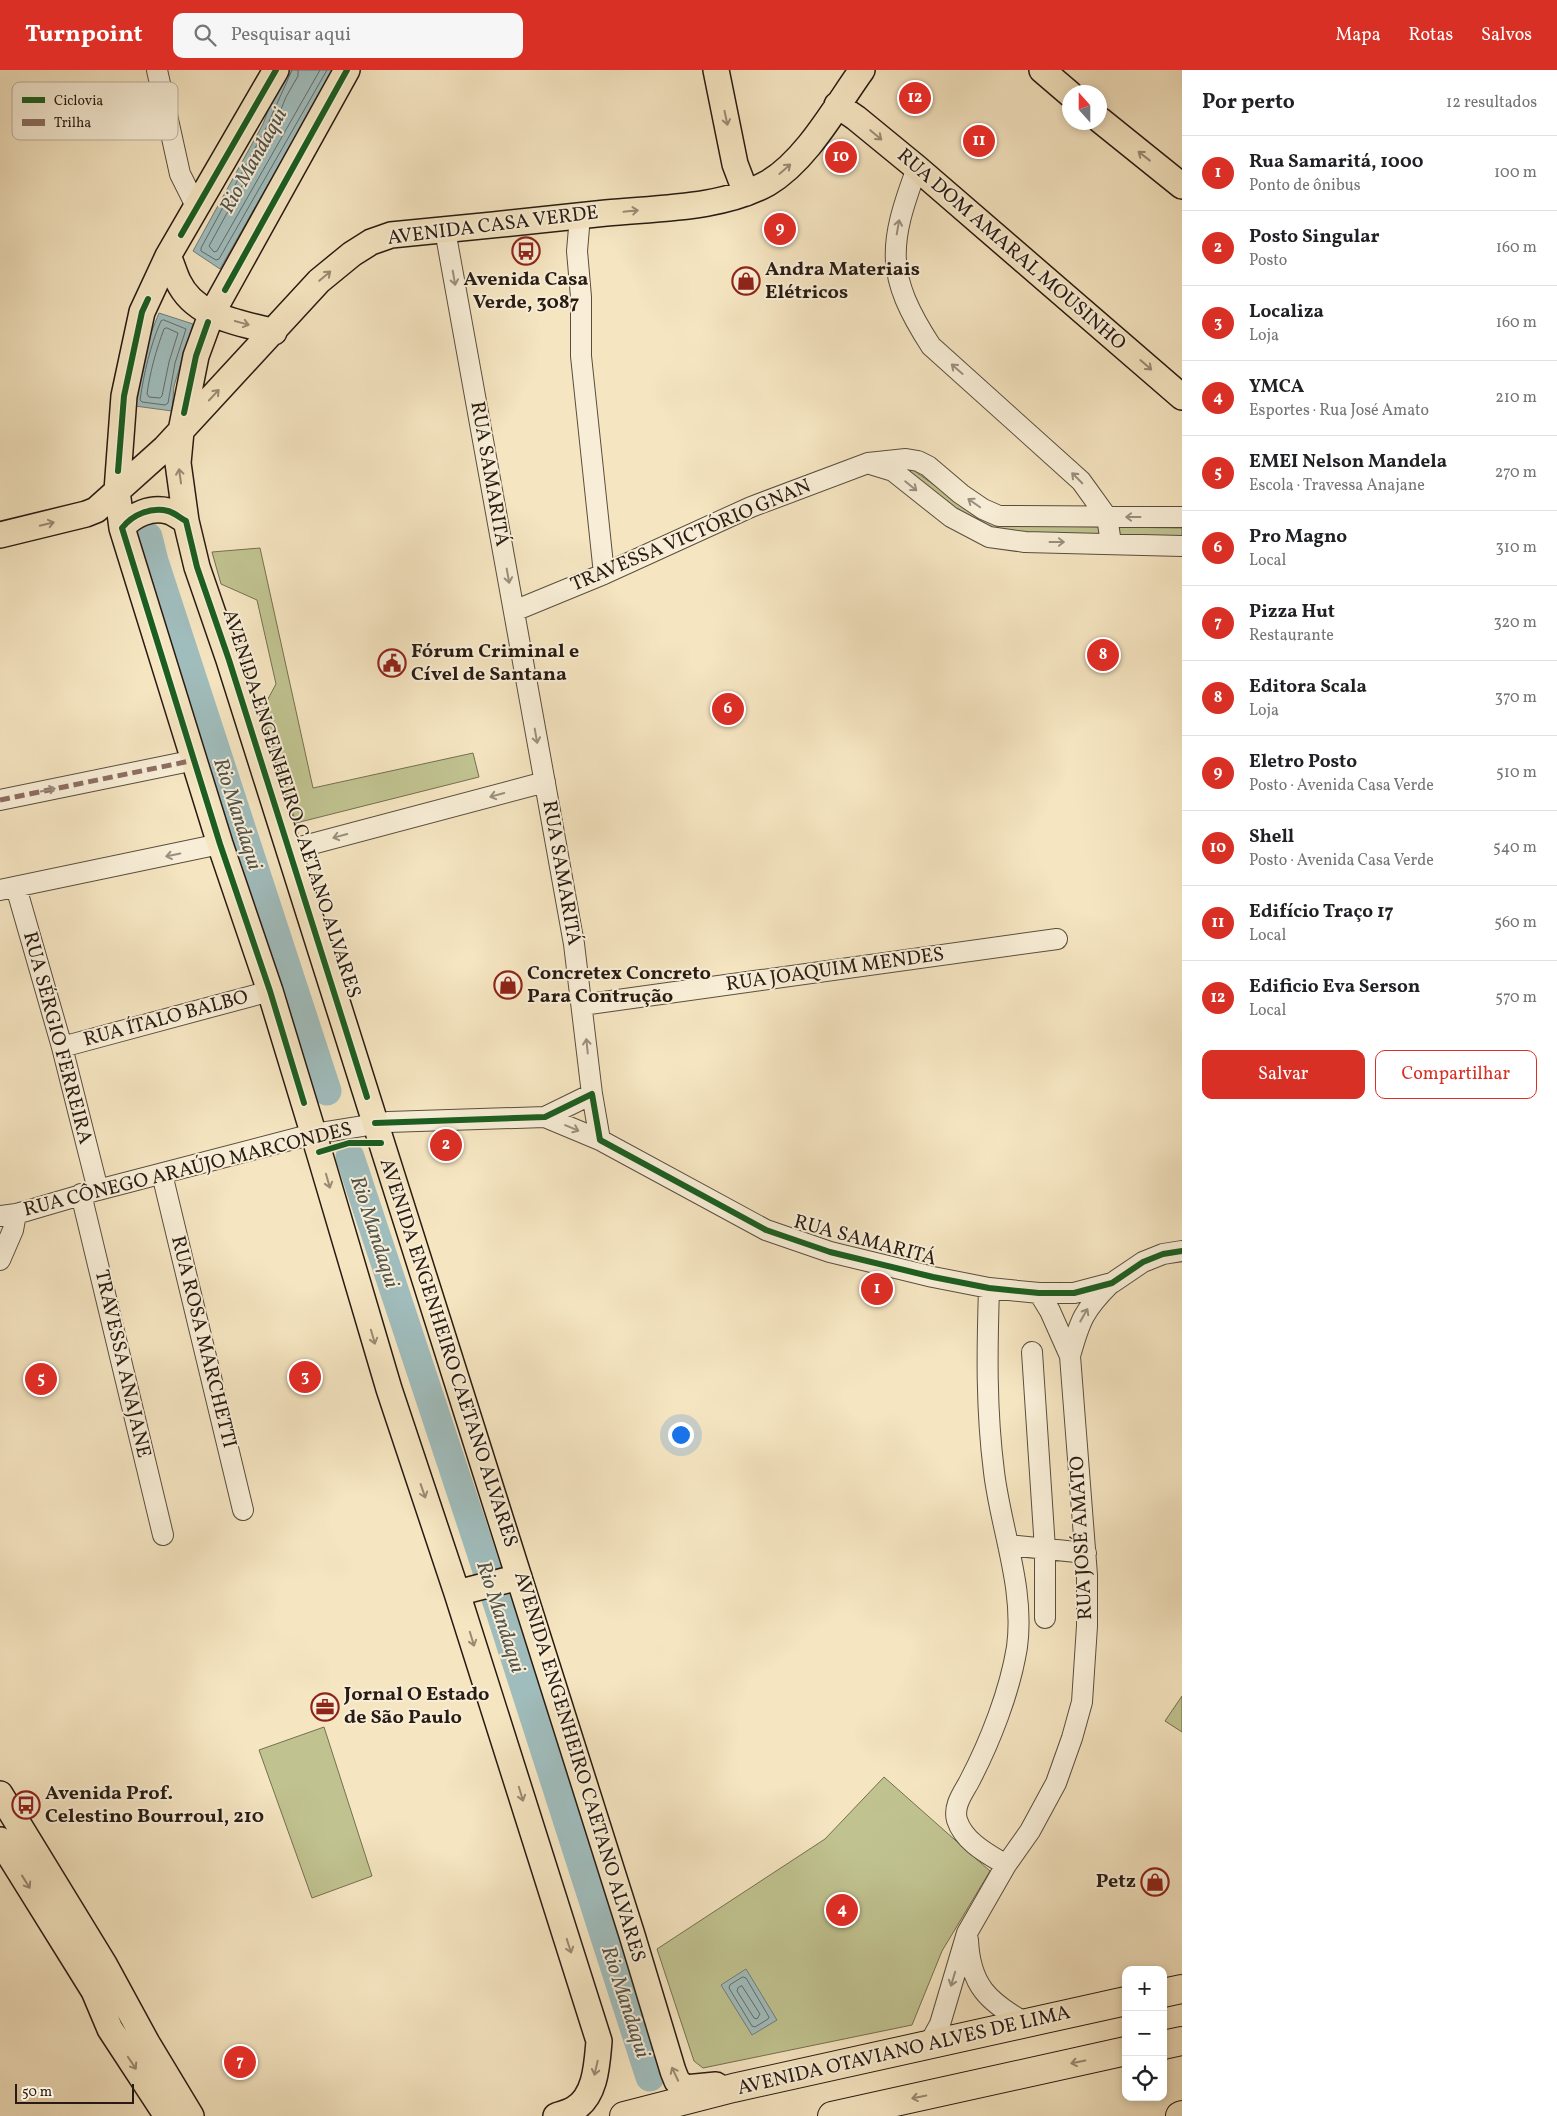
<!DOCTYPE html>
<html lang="pt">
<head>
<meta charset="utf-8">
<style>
	:root { --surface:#fff; --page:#f6f6f6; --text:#202124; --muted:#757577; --line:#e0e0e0; --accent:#d93025 }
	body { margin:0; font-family:Vollkorn,serif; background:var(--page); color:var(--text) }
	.controls { position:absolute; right:15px; bottom:15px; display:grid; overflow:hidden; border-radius:10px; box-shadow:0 2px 8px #0003 }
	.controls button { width:45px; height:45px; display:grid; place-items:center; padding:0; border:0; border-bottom:1px solid var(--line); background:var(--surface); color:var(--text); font:25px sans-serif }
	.compass { position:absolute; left:1062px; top:15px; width:45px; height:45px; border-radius:50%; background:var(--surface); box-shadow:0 2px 8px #0003; rotate:339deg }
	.scale { position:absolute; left:15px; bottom:12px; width:119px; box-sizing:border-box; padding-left:5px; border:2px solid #281b13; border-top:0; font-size:14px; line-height:18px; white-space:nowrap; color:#281b13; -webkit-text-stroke:4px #f8eed7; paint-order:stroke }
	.you { position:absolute; left:680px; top:1364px; width:18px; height:18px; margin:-12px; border:4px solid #fff; border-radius:50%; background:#1a73e8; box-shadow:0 0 0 8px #1a73e833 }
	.badge { display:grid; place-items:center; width:32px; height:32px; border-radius:50%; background:var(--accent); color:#fff; font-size:16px; font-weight:700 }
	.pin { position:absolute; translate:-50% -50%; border:2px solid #fff; box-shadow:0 1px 5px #0006 }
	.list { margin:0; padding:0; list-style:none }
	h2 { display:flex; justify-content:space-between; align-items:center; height:65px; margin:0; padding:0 20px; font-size:21px }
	h2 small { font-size:16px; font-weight:400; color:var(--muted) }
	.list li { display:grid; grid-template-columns:32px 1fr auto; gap:15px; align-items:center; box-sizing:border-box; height:75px; padding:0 20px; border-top:1px solid var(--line) }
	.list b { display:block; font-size:19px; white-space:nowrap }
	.list p { margin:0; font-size:16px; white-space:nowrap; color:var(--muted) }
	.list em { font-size:16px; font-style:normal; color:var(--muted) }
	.actions { display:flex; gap:10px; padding:15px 20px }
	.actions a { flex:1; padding:11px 0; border:1px solid var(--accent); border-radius:10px; text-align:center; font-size:18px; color:var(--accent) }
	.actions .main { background:var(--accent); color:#fff }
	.icon { flex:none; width:28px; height:28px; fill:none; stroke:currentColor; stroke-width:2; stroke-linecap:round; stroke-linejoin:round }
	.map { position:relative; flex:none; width:1182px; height:2046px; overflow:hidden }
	header { display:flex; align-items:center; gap:30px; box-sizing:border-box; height:70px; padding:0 25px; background:var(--accent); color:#fff }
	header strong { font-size:24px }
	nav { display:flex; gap:28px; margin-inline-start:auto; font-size:18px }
	.search { width:350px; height:45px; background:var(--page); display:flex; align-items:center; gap:12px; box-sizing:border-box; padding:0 18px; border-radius:10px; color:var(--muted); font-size:19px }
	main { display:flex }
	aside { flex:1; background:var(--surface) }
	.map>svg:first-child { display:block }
</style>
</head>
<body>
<header>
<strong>Turnpoint</strong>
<div class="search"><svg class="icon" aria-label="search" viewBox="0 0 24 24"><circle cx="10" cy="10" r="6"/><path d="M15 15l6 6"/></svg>Pesquisar aqui</div>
<nav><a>Mapa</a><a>Rotas</a><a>Salvos</a></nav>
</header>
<main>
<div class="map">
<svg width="1182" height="2046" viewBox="0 0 1182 2046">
	<rect width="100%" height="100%" fill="#f5e5c1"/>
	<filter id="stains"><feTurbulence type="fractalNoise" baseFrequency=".004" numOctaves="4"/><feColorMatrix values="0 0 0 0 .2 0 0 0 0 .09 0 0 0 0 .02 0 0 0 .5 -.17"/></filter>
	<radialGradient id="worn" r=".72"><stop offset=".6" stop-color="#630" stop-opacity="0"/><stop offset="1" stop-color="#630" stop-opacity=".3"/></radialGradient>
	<path fill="#c0c390" stroke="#746f52" d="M906,395l55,39 77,22 144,2v9l-145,-4 -46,-3 -36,-20 -59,-42z
		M260,478l53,240 160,-35 6,24 -183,46 -35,-111 15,-28 -19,-84 -36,-16 -9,-32z
		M1182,1626v36l-17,-11z
		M324,1657l48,149 -60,22 -53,-148z
		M884,1707l106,94 -48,80 -30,74 -209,43 -9,-7 -37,-112 168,-110z"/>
	<path fill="#a0bdbd" stroke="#707c79" d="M288,0h45l-113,199 -27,-18 70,-127 12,-32z
		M159,243l34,11 -19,62 -2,25 -37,-5 10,-58z
		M746,1899l31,51 -25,15 -31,-50z"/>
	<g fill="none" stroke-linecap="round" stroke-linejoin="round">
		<path stroke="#646c68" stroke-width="1" d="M292,0l-25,56 -66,122v3l15,9 3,-1 108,-189
			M298,0v6l-12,21 -13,32 -64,117 5,6 3,-1 103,-181
			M164,250l22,9 -11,34 -7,40 -3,2 -23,-3 -2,-2c4,-27 10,-54 21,-79z
			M167,258l11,5 -9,29 -7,34 -2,2 -11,-1 -2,-3c3,-22 9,-44 17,-65z
			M743,1907l3,1 23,39 -1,2 -13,8 -3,-1 -23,-38 1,-3z
			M742,1916l18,28 -3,5 -3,-1 -17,-27 1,-3z"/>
		<path stroke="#a0bdbd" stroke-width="29" d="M148,467l6,24 173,530
			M350,1087l130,392 170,528"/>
		<g stroke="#5b4e3e" stroke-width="22">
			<path id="minor" d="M157,0l23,104 17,34
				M917,98c-29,78 -32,107 14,178l150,135 26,36 4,26
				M580,146l-3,35 4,46v59l23,218
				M445,160l129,714 18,150 8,46
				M870,394l23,7 58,46 38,20 36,5 157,4
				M514,541l90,-37 147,-67 117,-44 38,-4 12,2 10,5 33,28 22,15 16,7 183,1
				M0,730l195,-40
				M289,780l256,-68
				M16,817l46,160 36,143
				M0,820l220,-46
				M582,935l475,-66
				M62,977l208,-56
				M545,1047l55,23 166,90 64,22 103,25 56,11 50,5h35l38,-10 31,-21 20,-8 19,-3
				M162,1104l81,336
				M81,1124l82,341
				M0,1146l16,-2 82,-24 215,-56 75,-12 157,-5 47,-23
				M0,1190l13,-30 3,-16
				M989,1218c-2,63 -3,121 5,184 7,58 31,116 23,175 -7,44 -27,95 -48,135 -6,11 -16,24 -12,38 7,22 31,34 49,45
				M1032,1282l13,197v69
				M1070,1286c10,-36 14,-46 40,-72
				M1008,1475l78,8
				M968,1870c2,45 20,62 58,83
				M928,1976l12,-22 27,-91 39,-68 24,-34 26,-48 16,-45 10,-36 5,-76v-51l-17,-219 -20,-45 -11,-18"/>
		</g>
		<g stroke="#281b13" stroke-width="28">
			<path id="major" d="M276,0l-108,186 -26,56 -18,84 -7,95 5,37 98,316 50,147 49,161 70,237 68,204 142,448c-2,23 -3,55 -25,68 -5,3 -12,5 -18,7
				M347,0l-136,245 -15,41 -15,75 -3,32 8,58 11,46 32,93 403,1275 41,136 4,10 8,7 31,-3
				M716,0l19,94 11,29
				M1042,0l28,24
				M837,35l19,13 61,50 265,229
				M1100,50l82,66
				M168,186c4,8 6,17 10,25 17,37 61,41 96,51
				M122,458c11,-14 29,-21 46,-17 7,2 12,7 18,10
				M0,465l86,-21 10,-4 69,-62 154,-167 33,-27 19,-12 20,-7c72,-7 143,-14 215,-22 51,-5 116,-4 162,-30 39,-23 68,-77 94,-113
				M457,1523l62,-16
				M0,1724l104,170 43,79 44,73
				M0,1770l94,151 16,38 57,87"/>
		</g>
		<g stroke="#281b13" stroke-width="30">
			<path id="highway" d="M1163,1923l19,-4
				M1163,1975l19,-4
				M624,2046l109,-28 393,-87
				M832,2046l294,-65
				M1180,2046l2,-1"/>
		</g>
		<use href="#minor" stroke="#f8eed7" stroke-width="20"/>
		<use href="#major" stroke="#f5e5c1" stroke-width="25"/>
		<use href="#highway" stroke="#f5e5c1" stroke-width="28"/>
		<path stroke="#8d6e63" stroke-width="5" stroke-dasharray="10 5" stroke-linecap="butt" d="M0,730l195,-40"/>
		<g stroke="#f8eed7" stroke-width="9">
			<path id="cycleway" d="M181,165l95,-165
				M225,220l122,-220
				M184,343l12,-57 12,-34
				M118,401l6,-75 18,-84 6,-13
				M304,1033l-34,-112 -50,-147 -98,-316c11,-14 29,-21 46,-17 7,2 12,7 18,10l11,46 32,93 138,437
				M375,1053l170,-6 47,-23 8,46 166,90 64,22 103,25 56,11 50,5h35l38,-10 31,-21 20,-8 19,-3
				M319,1082l30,-9h32"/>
		</g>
		<use href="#cycleway" stroke="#1b5e20" stroke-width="6"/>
	</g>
	<defs><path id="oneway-shaft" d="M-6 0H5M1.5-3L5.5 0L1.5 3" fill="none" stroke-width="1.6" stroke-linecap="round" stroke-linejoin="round" transform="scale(1.25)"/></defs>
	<g stroke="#998a73">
		<use href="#oneway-shaft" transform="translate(726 48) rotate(78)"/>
		<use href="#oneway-shaft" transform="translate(876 65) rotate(40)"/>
		<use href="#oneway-shaft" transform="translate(1144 86) rotate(-142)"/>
		<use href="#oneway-shaft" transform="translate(785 99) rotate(-41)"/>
		<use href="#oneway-shaft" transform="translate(631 141) rotate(-6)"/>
		<use href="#oneway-shaft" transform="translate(325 206) rotate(-40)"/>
		<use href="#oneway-shaft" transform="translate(242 253) rotate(15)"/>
		<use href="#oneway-shaft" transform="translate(1146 295) rotate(41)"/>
		<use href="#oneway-shaft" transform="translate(214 325) rotate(-47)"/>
		<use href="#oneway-shaft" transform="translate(180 406) rotate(-98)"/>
		<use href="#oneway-shaft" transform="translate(47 454) rotate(-14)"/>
		<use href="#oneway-shaft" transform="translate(328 1111) rotate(74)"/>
		<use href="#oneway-shaft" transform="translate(373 1267) rotate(74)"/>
		<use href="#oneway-shaft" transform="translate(423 1421) rotate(71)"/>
		<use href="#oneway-shaft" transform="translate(472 1569) rotate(73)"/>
		<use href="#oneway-shaft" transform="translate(521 1724) rotate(73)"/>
		<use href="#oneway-shaft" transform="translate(26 1812) rotate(58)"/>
		<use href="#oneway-shaft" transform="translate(569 1876) rotate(72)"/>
		<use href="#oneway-shaft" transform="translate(1078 1992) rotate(168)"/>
		<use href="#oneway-shaft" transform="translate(132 1993) rotate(56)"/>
		<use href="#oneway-shaft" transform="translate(596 1998) rotate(103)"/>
		<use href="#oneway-shaft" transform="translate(675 2004) rotate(-115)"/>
		<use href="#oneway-shaft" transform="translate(919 2027) rotate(168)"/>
	</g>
	<g stroke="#9a8f7f">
		<use href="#oneway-shaft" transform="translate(898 157) rotate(-80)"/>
		<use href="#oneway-shaft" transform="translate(454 208) rotate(80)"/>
		<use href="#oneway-shaft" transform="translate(957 299) rotate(-139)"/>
		<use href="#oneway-shaft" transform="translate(1077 408) rotate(-135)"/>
		<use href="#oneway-shaft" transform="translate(911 416) rotate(39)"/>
		<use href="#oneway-shaft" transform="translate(974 433) rotate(-145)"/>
		<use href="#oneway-shaft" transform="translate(1133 447) rotate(-180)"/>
		<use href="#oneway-shaft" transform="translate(1057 472)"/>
		<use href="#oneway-shaft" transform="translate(508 506) rotate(80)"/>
		<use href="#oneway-shaft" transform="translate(536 666) rotate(80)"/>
		<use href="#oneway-shaft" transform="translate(48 720) rotate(-12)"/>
		<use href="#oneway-shaft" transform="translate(497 725) rotate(165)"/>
		<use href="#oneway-shaft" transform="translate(340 766) rotate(165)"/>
		<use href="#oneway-shaft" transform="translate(173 785) rotate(168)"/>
		<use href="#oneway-shaft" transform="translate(587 976) rotate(-96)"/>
		<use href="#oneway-shaft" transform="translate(572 1058) rotate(23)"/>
		<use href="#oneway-shaft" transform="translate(1084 1245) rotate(-60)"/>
		<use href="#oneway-shaft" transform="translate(953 1909) rotate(107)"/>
	</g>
	<defs>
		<g id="bus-ring" transform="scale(1.4375)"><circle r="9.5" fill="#f8eed7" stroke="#8f2418" stroke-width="1.5"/><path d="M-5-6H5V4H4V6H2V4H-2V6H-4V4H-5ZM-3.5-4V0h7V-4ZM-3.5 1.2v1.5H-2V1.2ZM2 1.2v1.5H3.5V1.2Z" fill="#8f2418"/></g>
		<g id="shop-ring" transform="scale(1.4375)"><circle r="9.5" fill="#f8eed7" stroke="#8f2418" stroke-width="1.5"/><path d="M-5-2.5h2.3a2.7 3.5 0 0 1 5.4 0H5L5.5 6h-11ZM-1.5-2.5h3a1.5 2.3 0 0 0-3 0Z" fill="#8f2418"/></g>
		<g id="civic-ring" transform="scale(1.4375)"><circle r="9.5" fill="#f8eed7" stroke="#8f2418" stroke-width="1.5"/><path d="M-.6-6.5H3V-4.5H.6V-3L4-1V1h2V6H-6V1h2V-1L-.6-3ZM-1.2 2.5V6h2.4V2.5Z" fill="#8f2418"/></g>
		<g id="office-ring" transform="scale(1.4375)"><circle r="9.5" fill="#f8eed7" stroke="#8f2418" stroke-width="1.5"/><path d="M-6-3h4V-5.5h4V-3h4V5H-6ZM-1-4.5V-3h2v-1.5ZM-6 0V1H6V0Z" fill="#8f2418"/></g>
	</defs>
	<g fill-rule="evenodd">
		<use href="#bus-ring" x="526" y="181"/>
		<use href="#shop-ring" x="746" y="211"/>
		<use href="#civic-ring" x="392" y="593"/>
		<use href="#shop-ring" x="508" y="915"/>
		<use href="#office-ring" x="325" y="1637"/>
		<use href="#bus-ring" x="26" y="1735"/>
		<use href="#shop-ring" x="1155" y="1812"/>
	</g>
	<g text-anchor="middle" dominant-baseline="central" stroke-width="4" stroke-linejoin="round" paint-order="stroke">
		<g font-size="20" fill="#281b13" stroke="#f8eed7">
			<text transform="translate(493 156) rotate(-7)">AVENIDA CASA VERDE</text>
			<text transform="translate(1011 180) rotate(41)">RUA DOM AMARAL MOUSINHO</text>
			<text transform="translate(489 404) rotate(80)">RUA SAMARITÁ</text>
			<text transform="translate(691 466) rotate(-23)">TRAVESSA VICTÓRIO GNAN</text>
			<text transform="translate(291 734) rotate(72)">AVENIDA ENGENHEIRO CAETANO ALVARES</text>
			<text transform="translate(561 803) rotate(80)">RUA SAMARITÁ</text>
			<text transform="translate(835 900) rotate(-8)">RUA JOAQUIM MENDES</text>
			<text transform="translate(166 949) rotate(-15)">RUA ÍTALO BALBO</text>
			<text transform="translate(57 968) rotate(75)">RUA SÉRGIO FERREIRA</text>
			<text transform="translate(188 1100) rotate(-14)">RUA CÔNEGO ARAÚJO MARCONDES</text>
			<text transform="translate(865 1171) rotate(15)">RUA SAMARITÁ</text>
			<text transform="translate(203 1272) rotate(76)">RUA ROSA MARCHETTI</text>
			<text transform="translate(448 1283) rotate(72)">AVENIDA ENGENHEIRO CAETANO ALVARES</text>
			<text transform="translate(122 1294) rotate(77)">TRAVESSA ANAJANE</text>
			<text transform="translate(1082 1468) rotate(-93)">RUA JOSÉ AMATO</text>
			<text transform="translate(579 1697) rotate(73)">AVENIDA ENGENHEIRO CAETANO ALVARES</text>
			<text transform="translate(904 1981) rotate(-13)">AVENIDA OTAVIANO ALVES DE LIMA</text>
		</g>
		<g font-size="20" font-weight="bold" fill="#281b13" stroke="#f8eed7" text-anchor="start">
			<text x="765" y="200">Andra Materiais<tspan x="765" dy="23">Elétricos</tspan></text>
			<text x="526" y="210" text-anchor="middle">Avenida Casa<tspan x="526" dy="23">Verde, 3087</tspan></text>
			<text x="411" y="582">Fórum Criminal e<tspan x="411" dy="23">Cível de Santana</tspan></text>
			<text x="527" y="904">Concretex Concreto<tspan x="527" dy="23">Para Contrução</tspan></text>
			<text x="344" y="1625">Jornal O Estado<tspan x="344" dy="23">de São Paulo</tspan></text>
			<text x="45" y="1724">Avenida Prof.<tspan x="45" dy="23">Celestino Bourroul, 210</tspan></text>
			<text x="1136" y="1812" text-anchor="end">Petz</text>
		</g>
		<g font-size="21" font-style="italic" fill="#52544e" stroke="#f8eed7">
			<text transform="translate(254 91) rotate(-61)">Rio Mandaqui</text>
			<text transform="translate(237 744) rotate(72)">Rio Mandaqui</text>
			<text transform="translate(374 1162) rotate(72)">Rio Mandaqui</text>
			<text transform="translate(500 1547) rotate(72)">Rio Mandaqui</text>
			<text transform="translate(625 1932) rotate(72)">Rio Mandaqui</text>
		</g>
	</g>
	<rect x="12" y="12" width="166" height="58" rx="8" fill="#f8eed7" stroke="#baaf9c" stroke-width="1"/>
	<rect x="22" y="27" width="23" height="6" fill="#1b5e20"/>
	<rect x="22" y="49" width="23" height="7" fill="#8d6e63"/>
	<g font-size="14" fill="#281b13">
		<text x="54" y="35">Ciclovia</text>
		<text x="54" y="57">Trilha</text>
	</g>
	<rect width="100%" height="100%" filter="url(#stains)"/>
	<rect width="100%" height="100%" fill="url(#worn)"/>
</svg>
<div class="controls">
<button>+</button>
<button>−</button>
<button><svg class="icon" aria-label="locate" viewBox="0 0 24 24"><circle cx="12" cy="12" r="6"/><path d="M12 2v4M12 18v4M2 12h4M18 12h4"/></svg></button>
</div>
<svg class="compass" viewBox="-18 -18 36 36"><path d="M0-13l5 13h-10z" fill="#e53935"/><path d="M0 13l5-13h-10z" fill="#757577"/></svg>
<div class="scale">50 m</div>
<div class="you"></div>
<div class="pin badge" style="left:877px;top:1219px">1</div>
<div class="pin badge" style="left:446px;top:1075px">2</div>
<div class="pin badge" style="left:305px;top:1307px">3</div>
<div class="pin badge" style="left:842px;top:1840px">4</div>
<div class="pin badge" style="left:41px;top:1309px">5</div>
<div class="pin badge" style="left:728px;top:639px">6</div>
<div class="pin badge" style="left:240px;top:1992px">7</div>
<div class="pin badge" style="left:1103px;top:585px">8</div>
<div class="pin badge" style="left:780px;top:159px">9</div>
<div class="pin badge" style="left:841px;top:87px">10</div>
<div class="pin badge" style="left:979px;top:71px">11</div>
<div class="pin badge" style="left:915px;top:28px">12</div>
</div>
<aside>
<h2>Por perto<small>12 resultados</small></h2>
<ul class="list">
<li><span class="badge">1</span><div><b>Rua Samaritá, 1000</b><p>Ponto de ônibus</p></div><em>100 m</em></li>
<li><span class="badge">2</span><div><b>Posto Singular</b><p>Posto</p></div><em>160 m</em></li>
<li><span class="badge">3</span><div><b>Localiza</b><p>Loja</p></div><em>160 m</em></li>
<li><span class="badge">4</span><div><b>YMCA</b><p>Esportes · Rua José Amato</p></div><em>210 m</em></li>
<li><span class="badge">5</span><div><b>EMEI Nelson Mandela</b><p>Escola · Travessa Anajane</p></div><em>270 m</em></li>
<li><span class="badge">6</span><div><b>Pro Magno</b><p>Local</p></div><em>310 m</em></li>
<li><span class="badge">7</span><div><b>Pizza Hut</b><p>Restaurante</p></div><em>320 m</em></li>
<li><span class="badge">8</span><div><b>Editora Scala</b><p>Loja</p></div><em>370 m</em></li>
<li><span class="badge">9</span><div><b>Eletro Posto</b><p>Posto · Avenida Casa Verde</p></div><em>510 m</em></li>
<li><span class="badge">10</span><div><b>Shell</b><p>Posto · Avenida Casa Verde</p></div><em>540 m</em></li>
<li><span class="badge">11</span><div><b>Edifício Traço 17</b><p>Local</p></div><em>560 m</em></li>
<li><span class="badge">12</span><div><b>Edificio Eva Serson</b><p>Local</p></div><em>570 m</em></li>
</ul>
<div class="actions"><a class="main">Salvar</a><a>Compartilhar</a></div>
</aside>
</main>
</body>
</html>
